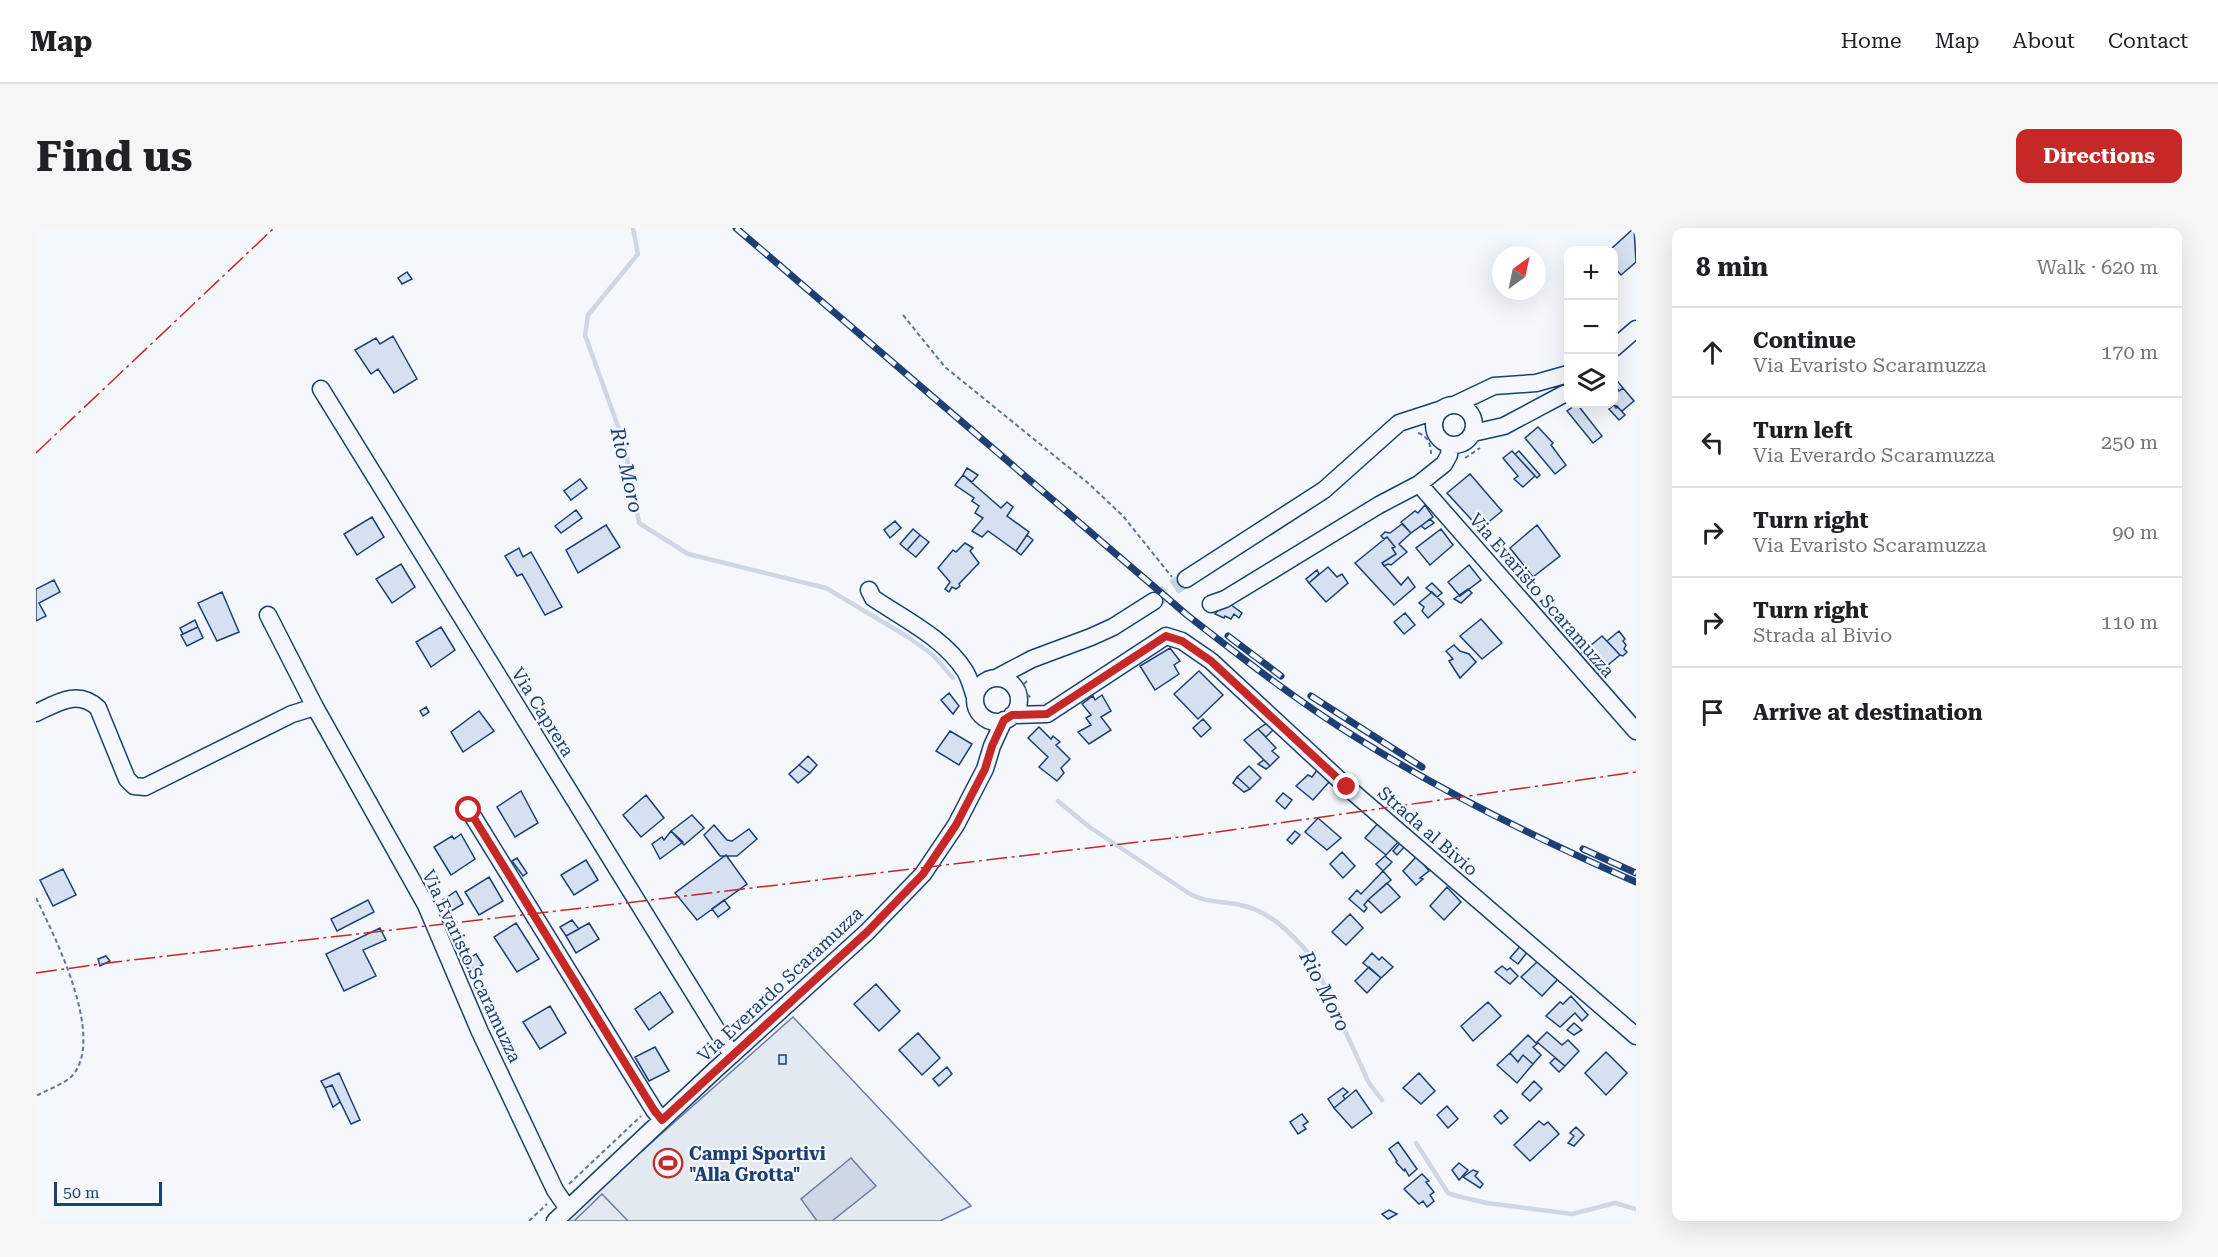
<!DOCTYPE html>
<html lang="en">
<head>
<meta charset="utf-8">
<style>
	:root { --surface:#fff; --page:#f6f6f6; --text:#202124; --muted:#757577; --line:#e0e0e0; --accent:#c62828 }
	body { margin:0; font-family:"Roboto Serif",serif; background:var(--page); color:var(--text) }
	.controls { position:absolute; right:18px; top:18px; display:grid; overflow:hidden; border-radius:12px; box-shadow:0 6px 24px #0002 }
	.controls button { width:54px; height:54px; display:grid; place-items:center; padding:0; border:0; border-bottom:2px solid var(--line); background:var(--surface); color:var(--text); font:30px sans-serif }
	.compass { position:absolute; left:1456px; top:18px; width:54px; height:54px; border-radius:50%; background:var(--surface); box-shadow:0 6px 24px #0002; rotate:33deg }
	.scale { position:absolute; left:18px; bottom:15px; width:108px; box-sizing:border-box; padding-left:6px; border:3px solid #1d3f73; border-top:0; font-size:16px; line-height:21px; white-space:nowrap; color:#1d3f73; -webkit-text-stroke:4px #f4f7fb; paint-order:stroke }
	.stop { position:absolute; width:18px; height:18px; margin:-14px; border:4px solid #c62828; border-radius:50%; background:#fff }
	.stop.end { background:#c62828; border-color:#fff; box-shadow:0 2px 6px #0008 }
	.list { margin:0; padding:0; list-style:none }
	h2 { display:flex; justify-content:space-between; align-items:center; height:78px; margin:0; padding:0 24px; font-size:26px }
	h2 small { font-size:20px; font-weight:400; color:var(--muted) }
	.list li { display:grid; grid-template-columns:39px 1fr auto; gap:18px; align-items:center; box-sizing:border-box; height:90px; padding:0 24px; border-top:2px solid var(--line) }
	.list b { display:block; font-size:22px; white-space:nowrap }
	.list p { margin:0; font-size:20px; white-space:nowrap; color:var(--muted) }
	.list em { font-size:20px; font-style:normal; color:var(--muted) }
	.icon { flex:none; width:33px; height:33px; fill:none; stroke:currentColor; stroke-width:2; stroke-linecap:round; stroke-linejoin:round }
	.map { position:relative; flex:none; width:1600px; height:993px; overflow:hidden; border-radius:12px }
	header { display:flex; align-items:center; gap:36px; box-sizing:border-box; height:84px; padding:0 30px; background:var(--surface); border-bottom:2px solid var(--line) }
	header strong { font-size:28px }
	nav { display:flex; gap:33px; margin-inline-start:auto; font-size:21px }
	.intro { display:flex; align-items:center; justify-content:space-between; box-sizing:border-box; height:144px; padding:0 36px }
	h1 { margin:0; font-size:42px }
	.button { padding:15px 27px; border-radius:12px; background:var(--accent); color:#fff; font-size:21px; font-weight:700 }
	main { display:flex; gap:36px; padding:0 36px }
	aside { flex:1; background:var(--surface); border-radius:12px; box-shadow:0 6px 24px #0002 }
	.map>svg:first-child { display:block }
</style>
</head>
<body>
<header>
<strong>Map</strong>
<nav><a>Home</a><a>Map</a><a>About</a><a>Contact</a></nav>
</header>
<div class="intro"><h1>Find us</h1><a class="button">Directions</a></div>
<main>
<div class="map">
<svg width="1600" height="993" viewBox="0 0 1600 993">
	<rect width="100%" height="100%" fill="#f4f7fb"/>
	<path fill="#e3e9f0" stroke="#687fa3" stroke-width="1.5" d="M757,789l178,189 -31,15h-377z"/>
	<path fill="#e3e8f0" stroke="#687fa3" stroke-width="1.5" d="M566,966l26,27h-54z"/>
	<path fill="#cfd7e4" stroke="#687fa3" stroke-width="1.5" d="M815,930l25,28 -44,35h-15l-16,-22z"/>
	<g fill="none" stroke-linecap="round" stroke-linejoin="round">
		<path stroke="#cfd7e4" stroke-width="4.5" d="M597,0l5,26 -50,61 -3,20 39,108 15,80 49,31 138,34 82,49 25,18 20,23
			M1022,573l30,25 102,68c17,9 33,7 50,11 29,5 52,29 71,51l58,127 13,17
			M1380,915l32,50 9,3 30,7 85,11 43,-11 21,6"/>
	</g>
	<path fill="#d5e0f0" stroke="#1d3f73" stroke-width="1.5" d="M1598,0l2,34 -15,13 -7,-8v-17h-4z
		M371,44l5,7 -10,5 -4,-6z
		M357,108l24,43 -23,14 -16,-24 -7,5 -16,-24 21,-12 4,6z
		M1578,149l9,11 -4,3 -5,-7z
		M1578,156l5,7 4,-3 11,13 -12,10 -9,-7z
		M1541,176l25,32 -9,7 -26,-32z
		M1578,177l2,3 1,-2 8,9 -6,5 -10,-11z
		M1502,199l15,16 -2,2 15,20 -11,9 -30,-36z
		M1476,223l23,25 -12,11 -9,-8 4,-3 -15,-18z
		M1483,223l21,24 -3,3 -22,-24z
		M931,240l11,7 -6,7 -9,-7z
		M1434,246l32,37 -22,18 -33,-36z
		M927,247l38,33 6,-6 6,5 -6,9 22,16 -13,19 -28,-20 -6,6 -10,-6 11,-13 -8,-5 4,-7 -7,-5 2,-3 -19,-13z
		M544,251l7,9 -16,12 -7,-9z
		M1389,277l8,12 -22,16 -10,-11 14,-11 3,2z
		M540,282l6,8 -21,15 -6,-7z
		M336,289l12,20 -27,18 -13,-21z
		M1394,291l4,4 -9,6 -4,-3z
		M859,293l6,7 -11,10 -6,-8z
		M1366,296l9,9 -12,11 8,8 -16,13 -3,-1 -4,2 -2,-3 14,-9 -4,-6 3,-1 -8,-10 -3,2 -3,-3 4,-4 5,1z
		M570,297l14,22 -42,26 -12,-23z
		M1501,297l23,31 -27,21 -23,-29z
		M877,301l7,6 -13,15 -7,-6z
		M1405,301l12,16 -23,20 -14,-17z
		M884,307l9,7 -13,15 -9,-7z
		M991,307l6,5 -12,15 -5,-4z
		M1351,309l8,10 -3,1 4,6 -14,9 19,22 7,-8 7,10 -21,18 -39,-42z
		M929,315l8,5 -3,3 9,12 -20,21 1,2 -4,3 -4,-2 -3,5 -4,-3 5,-7 -12,-14 15,-18 3,2z
		M483,320l4,9 8,-5 31,55 -17,8 -23,-41 -5,2 -12,-20z
		M365,336l14,23 -23,16 -16,-24z
		M1433,337l12,15 -21,16 -12,-14z
		M1292,339l9,10 5,-3 6,9 -22,19 -17,-19z
		M1281,342l2,4 -10,9 -3,-4z
		M18,352l6,12 -21,11 7,13 -10,5v-32z
		M1396,355l10,10 -5,4 -11,-9z
		M1432,361l4,4 -11,10 -7,-4z
		M186,364l17,40 -22,9 -19,-38z
		M1396,364l12,12 -16,14 -6,-7 2,-4 -5,-4z
		M1190,373l16,12 -3,5 -5,-4 -3,5 -6,-3 -1,2 -9,-4z
		M1369,385l10,12 -11,9 -10,-12z
		M1445,391l21,24 -20,16 -22,-23z
		M159,392l3,7 -15,7 -3,-6z
		M162,399l5,11 -16,8 -6,-11z
		M405,399l14,23 -24,17 -15,-25z
		M1583,403l6,8 -2,2 3,4 -2,4 3,3 -4,4 -3,-1 -13,-14z
		M1566,408l18,19 -24,20 -18,-19z
		M1418,417l6,6 9,3 7,8 -16,16 -11,-17 4,-2 -7,-8z
		M1134,420l10,13 -6,4 5,9 -24,16 -15,-24z
		M1163,443l24,24 -25,24 -24,-25z
		M913,465l10,13 -6,8 -12,-14z
		M1066,467l9,16 -10,6 10,13 -22,14 -11,-12 13,-7 -5,-7 5,-3 -9,-11 11,-8 2,4z
		M390,479l3,5 -6,4 -3,-5z
		M443,483l15,20 -31,21 -12,-20z
		M1167,491l8,9 -10,9 -8,-9z
		M1231,495l7,6 -8,8 -8,-8z
		M1003,499l12,12 2,-3 7,6 -4,3 14,14 -9,9 3,5 -7,8 -18,-14 9,-10 -20,-19z
		M1222,501l18,19 -4,3 7,6 -9,9 -26,-26z
		M914,503l22,13 -13,21 -23,-14z
		M772,528l9,9 -7,8 -11,-8z
		M1228,532l6,6 -4,3 -8,-5z
		M763,537l11,8 -12,10 -9,-9z
		M1213,538l12,12 -11,11 -13,-12z
		M1281,542l13,11 -17,19 -17,-14 12,-11 4,2z
		M1201,549l13,12 -6,3 -11,-9z
		M485,563l17,32 -23,14 -18,-30z
		M1247,565l9,7 -7,9 -9,-8z
		M610,567l18,23 -23,19 -18,-22z
		M656,587l12,13 -20,17 -13,-14z
		M1282,590l23,20 -14,12 -22,-18z
		M1344,593l21,18 -15,16 -21,-17z
		M678,597l13,15 5,1 17,-12 8,10 -20,17h-17l-16,-21z
		M635,603l12,11 -23,17 -8,-15 10,-7 2,3z
		M1259,603l5,4 -8,9 -5,-4z
		M425,606l14,25 -24,16 -17,-28 18,-11 2,3z
		M1366,613l4,4 -9,10 -4,-4z
		M1306,624l13,14 -12,12 -13,-14z
		M690,627l21,29 -50,36 -22,-27z
		M1349,628l7,6 -9,9 -7,-7z
		M1381,628l12,15 -9,7 3,1 -7,6 -13,-14z
		M481,630l10,15 -4,3 -11,-15z
		M550,632l12,20 -24,15 -13,-20z
		M27,641l13,26 -23,11 -13,-26z
		M1347,643l8,9 -23,20 -4,5 3,3 -3,4 -15,-13 8,-9 4,4z
		M453,649l14,24 -24,14 -14,-23z
		M1351,655l13,14 -19,16 -13,-13z
		M1411,659l14,15 -17,18 -14,-14z
		M420,663l7,13 -12,7 -8,-11z
		M332,672l6,12 -37,19 -6,-12z
		M688,672l6,8 -12,9 -6,-8z
		M1314,686l13,14 -17,17 -14,-13z
		M536,692l7,9 -13,7 -6,-9z
		M480,695l23,36 -22,13 -23,-35z
		M553,695l10,16 -23,14 -10,-17z
		M344,700l6,12 -23,10 13,26 -32,15 -18,-37z
		M1486,716l7,6 -11,14 -8,-6z
		M1336,725l7,7 3,-3 11,10 -12,11 -18,-15z
		M440,726l7,11 -14,5 -5,-8z
		M70,728l4,5 -10,5 -2,-7z
		M1502,733l20,18 -16,17 -21,-19z
		M1466,738l5,4 3,-2 8,8 -8,8 -15,-12z
		M1333,739l12,11 -14,15 -12,-12z
		M840,756l24,27 -21,20 -25,-27z
		M624,764l13,20 -24,18 -14,-21z
		M1535,768l17,19 -6,6 -7,-8 -15,14 -14,-11 14,-14 3,2z
		M1452,774l13,14 -28,25 -12,-15z
		M514,778l16,27 -26,16 -17,-27z
		M1538,795l8,7 -8,5 -7,-5z
		M1511,804l15,13 6,-5 11,11 -14,15 -28,-24z
		M882,805l22,25 -18,17 -23,-25z
		M1492,807l9,9 -4,3 8,8 -8,9 -10,-9 -5,7 -8,-9z
		M619,819l14,24 -20,10 -14,-24z
		M1570,824l21,21 -21,22 -21,-22z
		M1474,825l8,9 5,-7 10,9 -16,19 -20,-18z
		M743,827h7v9h-7z
		M1519,830l10,8 -6,6 -9,-9z
		M911,839l5,7 -13,12 -6,-7z
		M303,845l21,47 -9,4 -19,-39 -7,3 -4,-7z
		M1383,845l16,18 -14,13 -18,-16z
		M1498,853l8,8 -12,12 -8,-7z
		M296,857l8,17 -7,5 -8,-19z
		M1307,860l5,4 -5,4 2,3 -11,9 -6,-9z
		M1320,862l16,23 -20,15 -18,-20z
		M1411,878l11,13 -10,9 -11,-13z
		M1465,882l7,8 -7,6 -7,-8z
		M1266,886l6,8 -5,3 3,4 -8,5 -8,-12z
		M1503,893l5,4 4,-3 11,12 -29,27 -16,-16z
		M1540,899l8,8 -10,11 -6,-3 6,-7 -4,-3z
		M1362,914l19,27 -8,7 -4,-7 -1,2 -8,-9 1,-1 -8,-12z
		M1423,935l9,7 -9,10 -7,-10z
		M1437,942l5,2 -3,4 8,8 -3,4 -17,-11z
		M1386,946l7,7 -3,1 8,10 -4,3 4,6 -7,6 -4,-6 -4,3 -15,-15z
		M1353,982l8,4 -9,5 -6,-5z"/>
	<g fill="none" stroke-linecap="round" stroke-linejoin="round">
		<path stroke="#c9d2e0" stroke-width="16" stroke-dasharray="16 8" stroke-linecap="butt" d="M1118,373l32,-22"/>
		<g stroke="#1d3f73" stroke-width="19">
			<path id="minor" d="M1578,120l22,-19
				M285,161l411,666
				M1398 197a20 20 0 1 1 40 0a20 20 0 1 1-40 0Z
				M1418,177l40,-19 42,-3 32,-9
				M1437,205l31,-7 60,-32
				M1383,256l217,247
				M1150,351l138,-89 75,-67 43,-14
				M833,362l4,8c31,21 71,40 92,73 5,8 7,18 10,26
				M1175,376l14,-5 154,-94 40,-21 25,-20 5,-9 1,-10
				M232,387l47,92 111,198 54,127 75,158 13,19
				M960,450l36,-19 59,-22 22,-10 41,-26
				M939 472a22 22 0 1 1 44 0a22 22 0 1 1-44 0Z
				M0,485c21,-10 42,-24 62,-5l29,71 7,7 11,1 147,-73 23,-7
				M976,487l35,-1 119,-78 16,5 29,20 136,126 289,249
				M433,582l185,300 8,10
				M519,993l159,-150 153,-139 56,-58 33,-49 29,-56 7,-23 12,-26"/>
		</g>
		<path stroke="#5e769c" stroke-width="2" stroke-dasharray="4.5 3" stroke-linecap="butt" d="M867,87l42,52 143,116 35,33 49,61
			M1382,205c10,3 13,12 13,21
			M1429,230l15,-10
			M991,453l-3,3 2,9 6,6
			M0,670c19,39 70,140 36,178 -8,8 -25,14 -36,20
			M533,956l72,-68
			M493,993l18,-17"/>
		<use href="#minor" stroke="#f4f7fb" stroke-width="16"/>
		<g stroke="#1d3f73" stroke-width="7">
			<path id="rail" d="M700,0l451,387c55,43 110,86 170,123 89,56 183,102 279,144
				M1192,408l53,40
				M1275,468l111,71
				M1547,621l53,24"/>
		</g>
		<use href="#rail" stroke="#f4f7fb" stroke-width="4.5" stroke-dasharray="14" stroke-linecap="butt"/>
		<path stroke="#c62828" stroke-width="1.5" stroke-dasharray="21 4.5 3 4.5" stroke-linecap="butt" d="M0,225l238,-225
			M0,745l79,-11 502,-58 572,-68 447,-64"/>
	</g>
	<g fill="none" stroke-linecap="round" stroke-linejoin="round">
		<path stroke="#c62828" stroke-width="8" d="M433,582l185,300 8,10 205,-188 56,-58 33,-49 29,-56 7,-23 12,-26 8,-5 35,-1 119,-78 16,5 29,20 136,126"/>
	</g>
	<defs>
		<g id="stadium-ring" transform="scale(1.5)"><circle r="9.5" fill="#f4f7fb" stroke="#c62828" stroke-width="1.5"/><path d="M0-5a6.5 5 0 1 0 0 10a6.5 5 0 1 0 0-10ZM-3.5-1.8h7v3.6h-7Z" fill="#c62828"/></g>
	</defs>
	<g fill-rule="evenodd">
		<use href="#stadium-ring" x="632" y="935"/>
	</g>
	<g text-anchor="middle" dominant-baseline="central" stroke-width="4.5" stroke-linejoin="round" paint-order="stroke">
		<g font-size="18" fill="#1d3f73" stroke="#f4f7fb">
			<text transform="translate(1506 367) rotate(49)">Via Evaristo Scaramuzza</text>
			<text transform="translate(507 484) rotate(58)">Via Caprera</text>
			<text transform="translate(1392 603) rotate(41)">Strada al Bivio</text>
			<text transform="translate(436 738) rotate(65)">Via Evaristo Scaramuzza</text>
			<text transform="translate(744 756) rotate(-43)">Via Everardo Scaramuzza</text>
		</g>
		<g font-size="18" font-weight="bold" fill="#1d3f73" stroke="#f4f7fb" text-anchor="start">
			<text x="653" y="925">Campi Sportivi<tspan x="653" dy="21">"Alla Grotta"</tspan></text>
		</g>
		<g font-size="20" font-style="italic" fill="#1d3f73" stroke="#f4f7fb">
			<text transform="translate(591 242) rotate(77)">Rio Moro</text>
			<text transform="translate(1289 763) rotate(63)">Rio Moro</text>
		</g>
	</g>
</svg>
<div class="controls">
<button>+</button>
<button>−</button>
<button><svg class="icon" aria-label="layers" viewBox="0 0 24 24"><path d="M12 4l9 5-9 5-9-5zM3 14l9 5 9-5"/></svg></button>
</div>
<svg class="compass" viewBox="-18 -18 36 36"><path d="M0-13l5 13h-10z" fill="#e53935"/><path d="M0 13l5-13h-10z" fill="#757577"/></svg>
<div class="scale">50 m</div>
<div class="stop" style="left:433px;top:582px"></div>
<div class="stop end" style="left:1311px;top:559px"></div>
</div>
<aside>
<h2>8 min<small>Walk · 620 m</small></h2>
<ul class="list">
<li><svg class="icon" aria-label="ahead" viewBox="0 0 24 24"><path d="M12 20V5M6 11l6-6 6 6"/></svg><div><b>Continue</b><p>Via Evaristo Scaramuzza</p></div><em>170 m</em></li>
<li><svg class="icon" aria-label="left" viewBox="0 0 24 24"><path d="M17 20v-9H6M10 6l-5 5 5 5"/></svg><div><b>Turn left</b><p>Via Everardo Scaramuzza</p></div><em>250 m</em></li>
<li><svg class="icon" aria-label="right" viewBox="0 0 24 24"><path d="M7 20v-9h11M14 6l5 5-5 5"/></svg><div><b>Turn right</b><p>Via Evaristo Scaramuzza</p></div><em>90 m</em></li>
<li><svg class="icon" aria-label="right" viewBox="0 0 24 24"><path d="M7 20v-9h11M14 6l5 5-5 5"/></svg><div><b>Turn right</b><p>Strada al Bivio</p></div><em>110 m</em></li>
<li><svg class="icon" aria-label="arrive" viewBox="0 0 24 24"><path d="M6 21V4h12l-3 4 3 4H6"/></svg><div><b>Arrive at destination</b></div></li>
</ul>
</aside>
</main>
</body>
</html>
